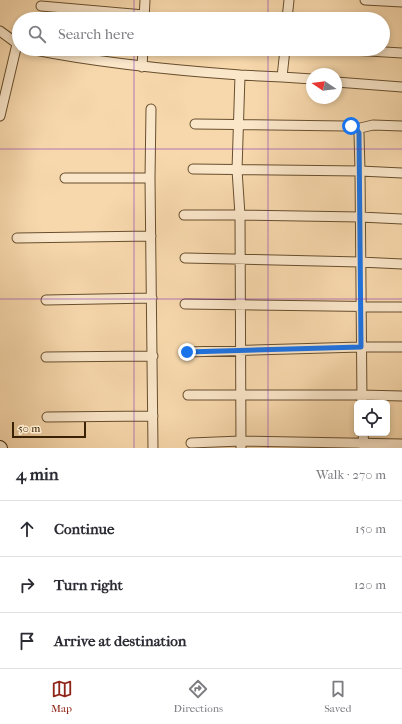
<!DOCTYPE html>
<html lang="en">
<head>
<meta charset="utf-8">
<style>
	:root { --surface:#fff; --page:#f7f7f7; --text:#2b2b33; --muted:#7c7c81; --line:#e1e1e2; --accent:#8f2418 }
	body { margin:0; font-family:"IM FELL French Canon",serif; background:var(--page); color:var(--text) }
	.controls { position:absolute; right:12px; bottom:12px; display:grid; overflow:hidden; border-radius:6px; box-shadow:0 2px 6px #0003 }
	.controls button { width:36px; height:36px; display:grid; place-items:center; padding:0; border:0; border-bottom:1px solid var(--line); background:var(--surface); color:var(--text); font:20px sans-serif }
	.compass { position:absolute; left:306px; top:68px; width:36px; height:36px; border-radius:50%; background:var(--surface); box-shadow:0 2px 6px #0003; rotate:283deg }
	.scale { position:absolute; left:12px; bottom:10px; width:74px; box-sizing:border-box; padding-left:4px; border:2px solid #382104; border-top:0; font-size:11px; line-height:14px; white-space:nowrap; color:#382104; -webkit-text-stroke:3px #fae6c9; paint-order:stroke }
	.stop { position:absolute; width:12px; height:12px; margin:-9px; border:3px solid #1a73e8; border-radius:50%; background:#fff }
	.stop.end { background:#1a73e8; border-color:#fff; box-shadow:0 1px 4px #0008 }
	.list { margin:0; padding:0; list-style:none }
	h2 { display:flex; justify-content:space-between; align-items:center; height:52px; margin:0; padding:0 16px; font-size:17px }
	h2 small { font-size:13px; font-weight:400; color:var(--muted) }
	.list li { display:grid; grid-template-columns:26px 1fr auto; gap:12px; align-items:center; box-sizing:border-box; height:56px; padding:0 16px; border-top:1px solid var(--line) }
	.list b { display:block; font-size:15px; white-space:nowrap }
	.list em { font-size:13px; font-style:normal; color:var(--muted) }
	.icon { flex:none; width:22px; height:22px; fill:none; stroke:currentColor; stroke-width:2; stroke-linecap:round; stroke-linejoin:round }
	.map { position:relative; flex:none; width:402px; height:448px; overflow:hidden }
	.search { position:absolute; background:var(--surface); box-shadow:0 2px 6px #0003; left:12px; right:12px; top:12px; height:44px; display:flex; align-items:center; gap:10px; box-sizing:border-box; padding:0 14px; border-radius:22px; color:var(--muted); font-size:15px }
	.sheet { height:220px; background:var(--surface) }
	nav { display:flex; justify-content:space-around; align-items:center; box-sizing:border-box; height:56px; border-top:1px solid var(--line); background:var(--surface); font-size:11px; color:var(--muted) }
	nav a { display:grid; justify-items:center; gap:2px }
	nav .on { color:var(--accent) }
	.map>svg:first-child { display:block }
</style>
</head>
<body>
<div class="map">
<svg width="402" height="448" viewBox="0 0 402 448">
	<rect width="100%" height="100%" fill="#f7d8ac"/>
	<filter id="stains"><feTurbulence type="fractalNoise" baseFrequency=".005" numOctaves="4"/><feColorMatrix values="0 0 0 0 .2 0 0 0 0 .09 0 0 0 0 .02 0 0 0 .5 -.17"/></filter>
	<radialGradient id="worn" r=".72"><stop offset=".6" stop-color="#630" stop-opacity="0"/><stop offset="1" stop-color="#630" stop-opacity=".3"/></radialGradient>
	<g fill="none" stroke-linecap="round" stroke-linejoin="round">
		<g stroke="#684f2e" stroke-width="11">
			<path id="minor" d="M365,0l37,2
				M41,6l103,9
				M144,19l1,-19
				M287,19l2,-19
				M0,31l19,14
				M30,49c69,14 140,21 210,26
				M285,49l-3,28 30,2
				M335,49l67,4
				M142,67l1,-18
				M336,82l66,5
				M151,109l-1,69 3,270
				M0,116l17,-72
				M195,124l150,2 11,3 3,4 1,38 2,232
				M356,129l17,-4 29,1
				M193,169l167,2 42,2
				M65,178h85
				M184,215h56l-3,-45 3,-95 42,2
				M17,238l134,-2
				M185,258l175,4 42,2
				M46,300l106,-2
				M185,304l217,3
				M187,352l174,-5h41
				M46,357l107,-1
				M188,395h173l41,1
				M47,417l106,-1
				M363,433l1,15
				M191,443l50,-2 161,3
				M241,448l-1,-233 120,2 42,2"/>
		</g>
		<g stroke="#382104" stroke-width="14">
			<path id="secondary" d="M0,447l1,1"/>
		</g>
		<use href="#minor" stroke="#fae6c9" stroke-width="9"/>
		<use href="#secondary" stroke="#fae6c9" stroke-width="12"/>
	</g>
	<g fill="none" stroke-linecap="round" stroke-linejoin="round">
		<path stroke="#1a73e8" stroke-width="5" d="M187,352l174,-5 -2,-214 -3,-5 -5,-2"/>
	</g>
	<path fill="none" stroke="#7b2cbf" stroke-width="1" stroke-opacity="0.55" d="M134,0v19M268,0v19M134,49v399M268,49v399M0,149h402M0,299h402"/>
	<rect width="100%" height="100%" filter="url(#stains)"/>
	<rect width="100%" height="100%" fill="url(#worn)"/>
</svg>
<div class="controls">
<button><svg class="icon" aria-label="locate" viewBox="0 0 24 24"><circle cx="12" cy="12" r="6"/><path d="M12 2v4M12 18v4M2 12h4M18 12h4"/></svg></button>
</div>
<svg class="compass" viewBox="-18 -18 36 36"><path d="M0-13l5 13h-10z" fill="#e53935"/><path d="M0 13l5-13h-10z" fill="#7c7c81"/></svg>
<div class="scale">50 m</div>
<div class="stop" style="left:351px;top:126px"></div>
<div class="stop end" style="left:187px;top:352px"></div>
<div class="search"><svg class="icon" aria-label="search" viewBox="0 0 24 24"><circle cx="10" cy="10" r="6"/><path d="M15 15l6 6"/></svg>Search here</div>
</div>
<section class="sheet">
<h2>4 min<small>Walk · 270 m</small></h2>
<ul class="list">
<li><svg class="icon" aria-label="ahead" viewBox="0 0 24 24"><path d="M12 20V5M6 11l6-6 6 6"/></svg><div><b>Continue</b></div><em>150 m</em></li>
<li><svg class="icon" aria-label="right" viewBox="0 0 24 24"><path d="M7 20v-9h11M14 6l5 5-5 5"/></svg><div><b>Turn right</b></div><em>120 m</em></li>
<li><svg class="icon" aria-label="arrive" viewBox="0 0 24 24"><path d="M6 21V4h12l-3 4 3 4H6"/></svg><div><b>Arrive at destination</b></div></li>
</ul>
</section>
<nav>
<a class="on"><svg class="icon" aria-label="map" viewBox="0 0 24 24"><path d="M3 6l6-2 6 2 6-2v14l-6 2-6-2-6 2zM9 4v14M15 6v14"/></svg>Map</a>
<a><svg class="icon" aria-label="directions" viewBox="0 0 24 24"><path d="M12 3l9 9-9 9-9-9zM9 14v-3h6M13 9l2 2-2 2"/></svg>Directions</a>
<a><svg class="icon" aria-label="saved" viewBox="0 0 24 24"><path d="M7 4h10v16l-5-4-5 4z"/></svg>Saved</a>
</nav>
</body>
</html>
